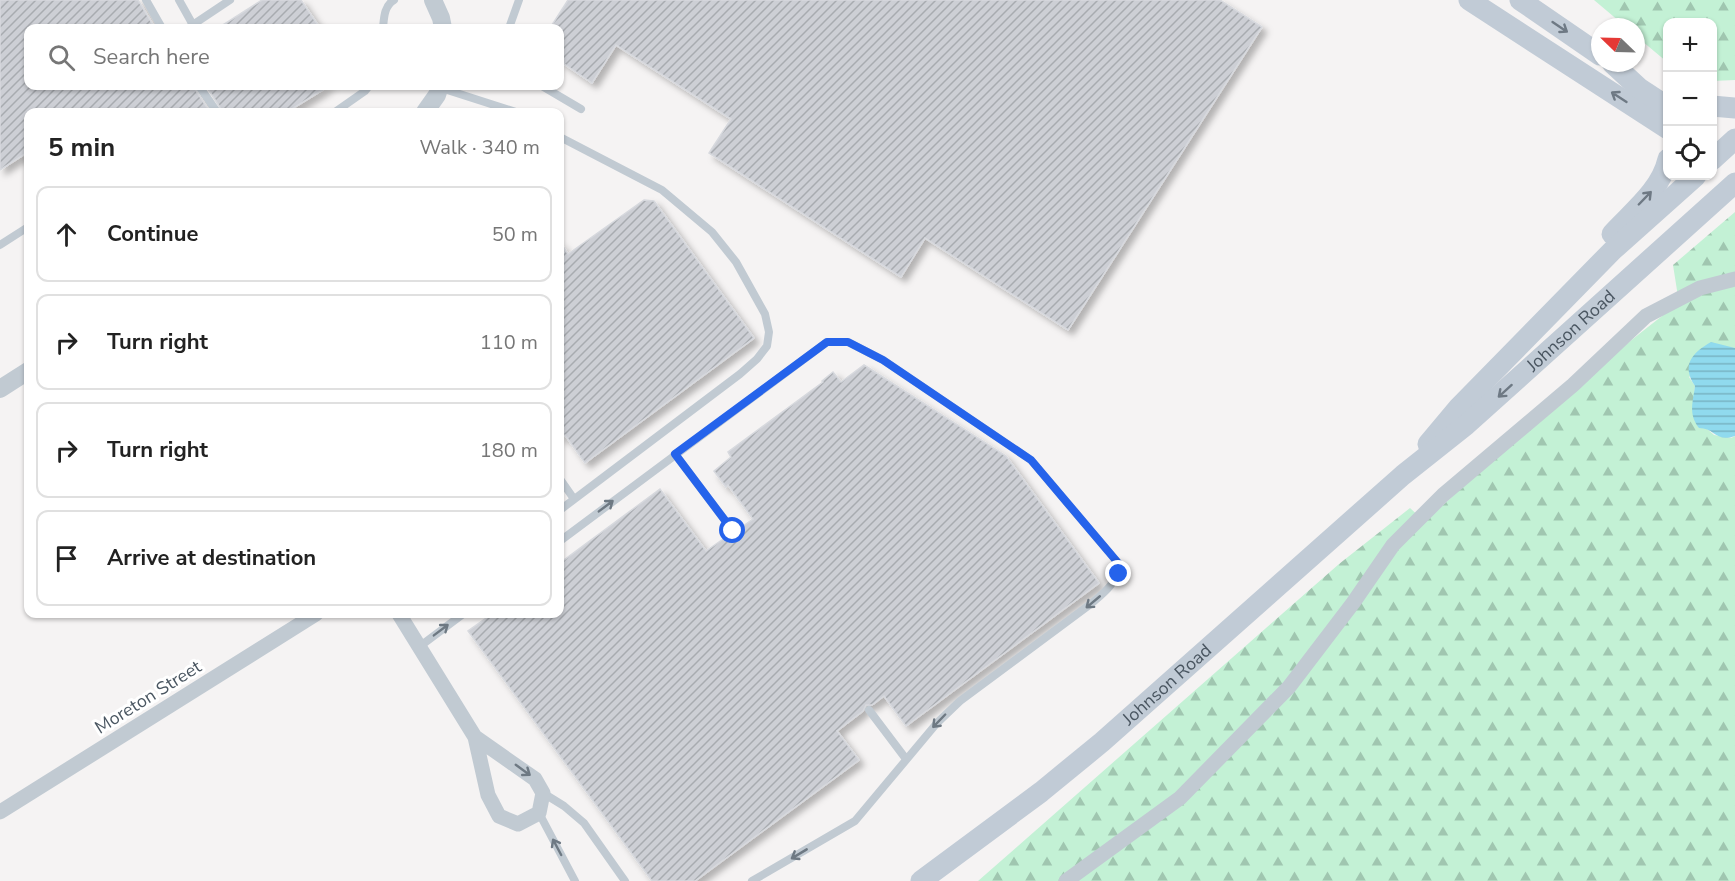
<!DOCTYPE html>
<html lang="en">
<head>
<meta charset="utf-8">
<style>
	:root { --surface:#fff; --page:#f6f6f6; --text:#222; --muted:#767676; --line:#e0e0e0 }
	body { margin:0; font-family:"Nunito Sans",sans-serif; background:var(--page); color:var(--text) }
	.controls { position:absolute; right:18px; top:18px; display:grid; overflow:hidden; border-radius:12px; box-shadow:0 2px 4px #0004 }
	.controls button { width:54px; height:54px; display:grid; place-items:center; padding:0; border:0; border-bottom:2px solid var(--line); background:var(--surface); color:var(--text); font:30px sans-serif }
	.compass { position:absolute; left:1591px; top:18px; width:54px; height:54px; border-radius:50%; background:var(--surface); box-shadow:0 2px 4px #0004; rotate:293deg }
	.stop { position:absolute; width:18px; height:18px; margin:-14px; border:4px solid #2563eb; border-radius:50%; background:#fff }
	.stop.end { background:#2563eb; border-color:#fff; box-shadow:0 2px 6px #0008 }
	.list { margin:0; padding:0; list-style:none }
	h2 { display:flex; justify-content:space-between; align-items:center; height:78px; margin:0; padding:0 24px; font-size:26px }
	h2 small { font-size:20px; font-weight:400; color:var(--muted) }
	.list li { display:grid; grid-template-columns:39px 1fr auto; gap:18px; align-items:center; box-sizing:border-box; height:96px; margin:0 12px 12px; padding:0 12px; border:2px solid var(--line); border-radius:12px }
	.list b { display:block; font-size:22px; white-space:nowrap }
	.list em { font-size:20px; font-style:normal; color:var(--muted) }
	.icon { flex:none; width:33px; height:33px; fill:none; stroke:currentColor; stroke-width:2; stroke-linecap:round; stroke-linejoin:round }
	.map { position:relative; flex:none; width:1735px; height:881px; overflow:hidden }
	.search { position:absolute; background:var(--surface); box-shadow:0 2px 4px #0004; left:24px; top:24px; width:540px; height:66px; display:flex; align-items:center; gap:15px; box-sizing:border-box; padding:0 21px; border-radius:12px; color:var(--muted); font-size:22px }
	.panel { position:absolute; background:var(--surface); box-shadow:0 2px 4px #0004; left:24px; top:108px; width:540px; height:510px; border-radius:12px }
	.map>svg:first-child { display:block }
</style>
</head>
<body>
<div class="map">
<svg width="1735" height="881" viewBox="0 0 1735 881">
	<defs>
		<pattern id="forest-firs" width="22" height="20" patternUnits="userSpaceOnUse" patternTransform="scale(1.5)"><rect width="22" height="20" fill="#c3f1d5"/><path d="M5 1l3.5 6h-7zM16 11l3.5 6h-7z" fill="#a0c6b0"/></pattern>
		<pattern id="water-rules" width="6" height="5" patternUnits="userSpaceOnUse" patternTransform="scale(1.5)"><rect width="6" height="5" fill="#90daee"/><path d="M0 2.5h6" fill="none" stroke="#78b4c4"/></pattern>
		<pattern id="building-hatch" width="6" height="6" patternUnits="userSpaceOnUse" patternTransform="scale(1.5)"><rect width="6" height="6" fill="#cdcfd5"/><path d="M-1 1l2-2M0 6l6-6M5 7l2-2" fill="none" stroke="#a8abb0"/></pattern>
		<filter id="shadow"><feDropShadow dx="5" dy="5" stdDeviation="3" flood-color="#0004"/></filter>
	</defs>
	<rect width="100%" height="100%" fill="#f5f3f3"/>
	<path fill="url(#forest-firs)" d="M1594,0h141v80l-22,1 -1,-59h-44l-1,40 -31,-26v-9h-10z
		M1735,212v136h-3l-43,29 6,9 -1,11 12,31 8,7 17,3 4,-2v445h-757l361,-317 71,-56 14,13c23,-17 41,-38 61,-56 63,-56 127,-111 194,-162l-6,-38z"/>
	<path fill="url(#water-rules)" d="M1711,342l24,6v88c-19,7 -20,-8 -36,-8 -11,-14 -6,-26 -4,-42 -14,-21 -3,-33 16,-44z"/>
	<path fill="url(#building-hatch)" stroke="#d7d9de" stroke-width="1.5" filter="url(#shadow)" d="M0,0h138l17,28h-127v58h165l17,26h-182v40l-28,18z
		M262,0h39l19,28h-102z
		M568,0h652l42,27 -194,303 -143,-92 -24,39 -192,-124 22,-34 -115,-74 -24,38 -32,-22v-33h-10z
		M206,86h123l-42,26h-64z
		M644,200l10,1 100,137 -169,125 -20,-28 -5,4v-197l8,12z
		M864,365l142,91 93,127 -193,143 -22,-30 -12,9h-6l-3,6 -26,20 22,29 -164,121h-43l-184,-250 24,-17h68v-51l100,-74 46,62 23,-16 7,1 3,-7 14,-10 -25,-34 -2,2 -12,-16 17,-14 -3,-5 95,-70 -1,-1 11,-9 8,10z"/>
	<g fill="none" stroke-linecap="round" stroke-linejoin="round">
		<path stroke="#c1cad2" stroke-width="8" d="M146,0l16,28
			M179,0l14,25
			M188,28l42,-28
			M383,28c1,-10 1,-22 11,-28
			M509,28l10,-28
			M199,86l18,26
			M542,86l39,23
			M441,88l75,24
			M335,112l30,-21 4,-5
			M560,137l102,53 50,42 24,30 29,52 4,18 -2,14 -10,13 -17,15 -180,136
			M0,245l28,-18
			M675,454l58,77
			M560,479l14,20
			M560,541l267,-199h21l35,18 148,100 88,104c-1,18 -14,28 -27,39l-132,98 -23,22 -82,98 -103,60
			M419,647l44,-33
			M869,710l37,49
			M543,793l21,13 20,17 41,58
			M539,813l36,68"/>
		<path stroke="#c1cad2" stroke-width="15" d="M399,614l76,123 13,58 11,21 19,8 21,-11 4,-20 -8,-14 -60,-42
			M0,812l316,-198
			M1066,881l114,-83 109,-111 64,-84 40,-58 50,-50 130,-110 73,-69 54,-28 35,-9"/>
		<path stroke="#c1cad2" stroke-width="18" d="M433,0l8,18 2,10
			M425,112l12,-17 3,-9
			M0,389l28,-18"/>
		<g stroke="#c1cbd6" stroke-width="21">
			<path d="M1469,0l199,129"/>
			<path d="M1520,0l80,55"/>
			<path d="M1612,63l27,25 29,19"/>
			<path d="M1712,106l23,2"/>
			<path d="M1712,160l23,-21"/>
			<path d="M1612,234c21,-23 49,-44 56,-75"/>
			<path d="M1428,444l31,-37 154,-157 83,-74"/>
			<path id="s1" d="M921,881l120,-89 61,-50 301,-267 63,-50 269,-242"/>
		</g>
	</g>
	<defs><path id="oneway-shaft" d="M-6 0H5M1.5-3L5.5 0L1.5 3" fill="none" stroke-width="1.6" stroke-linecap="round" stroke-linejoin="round" transform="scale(1.5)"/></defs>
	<g stroke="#6e7984">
		<use href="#oneway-shaft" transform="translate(1560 27) rotate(34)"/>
		<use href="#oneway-shaft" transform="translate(1619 97) rotate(-147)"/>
		<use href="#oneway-shaft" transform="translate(1645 198) rotate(-46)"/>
		<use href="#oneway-shaft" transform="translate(1505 391) rotate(138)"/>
	</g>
	<g stroke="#6e7983">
		<use href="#oneway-shaft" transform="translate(606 506) rotate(-37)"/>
		<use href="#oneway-shaft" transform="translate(1093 602) rotate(140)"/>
		<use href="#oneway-shaft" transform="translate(441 630) rotate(-37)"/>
		<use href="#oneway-shaft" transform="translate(939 721) rotate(134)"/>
		<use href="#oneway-shaft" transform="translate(523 770) rotate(36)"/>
		<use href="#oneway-shaft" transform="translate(557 847) rotate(-118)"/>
		<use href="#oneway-shaft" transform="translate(799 854) rotate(149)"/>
	</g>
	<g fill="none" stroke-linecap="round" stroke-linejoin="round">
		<path stroke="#2563eb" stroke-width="8" d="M733,531l-58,-77 152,-112h21l35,18 148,100 88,104v10"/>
	</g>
	<g text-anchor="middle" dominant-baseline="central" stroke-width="6" stroke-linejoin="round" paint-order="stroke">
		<g font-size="18" fill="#4a5661" stroke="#fff">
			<text stroke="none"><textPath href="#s1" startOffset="852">Johnson Road</textPath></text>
			<text stroke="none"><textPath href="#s1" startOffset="315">Johnson Road</textPath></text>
			<text transform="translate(148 697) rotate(-32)">Moreton Street</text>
		</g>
	</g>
</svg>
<div class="controls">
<button>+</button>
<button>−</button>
<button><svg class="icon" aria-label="locate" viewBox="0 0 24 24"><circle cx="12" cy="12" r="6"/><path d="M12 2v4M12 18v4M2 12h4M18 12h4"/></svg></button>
</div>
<svg class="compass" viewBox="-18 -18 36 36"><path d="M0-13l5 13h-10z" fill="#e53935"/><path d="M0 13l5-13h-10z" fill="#767676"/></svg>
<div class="stop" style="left:733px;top:531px"></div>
<div class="stop end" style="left:1119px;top:574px"></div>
<div class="search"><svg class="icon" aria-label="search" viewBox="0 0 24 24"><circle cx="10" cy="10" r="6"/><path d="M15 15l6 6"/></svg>Search here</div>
<section class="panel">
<h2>5 min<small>Walk · 340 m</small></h2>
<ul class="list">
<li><svg class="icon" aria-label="ahead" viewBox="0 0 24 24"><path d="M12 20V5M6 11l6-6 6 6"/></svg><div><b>Continue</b></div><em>50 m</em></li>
<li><svg class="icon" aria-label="right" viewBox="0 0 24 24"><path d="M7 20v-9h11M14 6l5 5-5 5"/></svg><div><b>Turn right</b></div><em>110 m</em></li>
<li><svg class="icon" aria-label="right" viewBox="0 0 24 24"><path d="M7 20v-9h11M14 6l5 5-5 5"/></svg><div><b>Turn right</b></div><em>180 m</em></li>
<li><svg class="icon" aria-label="arrive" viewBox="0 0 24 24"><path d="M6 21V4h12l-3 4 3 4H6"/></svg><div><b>Arrive at destination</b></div></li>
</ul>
</section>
</div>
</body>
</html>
